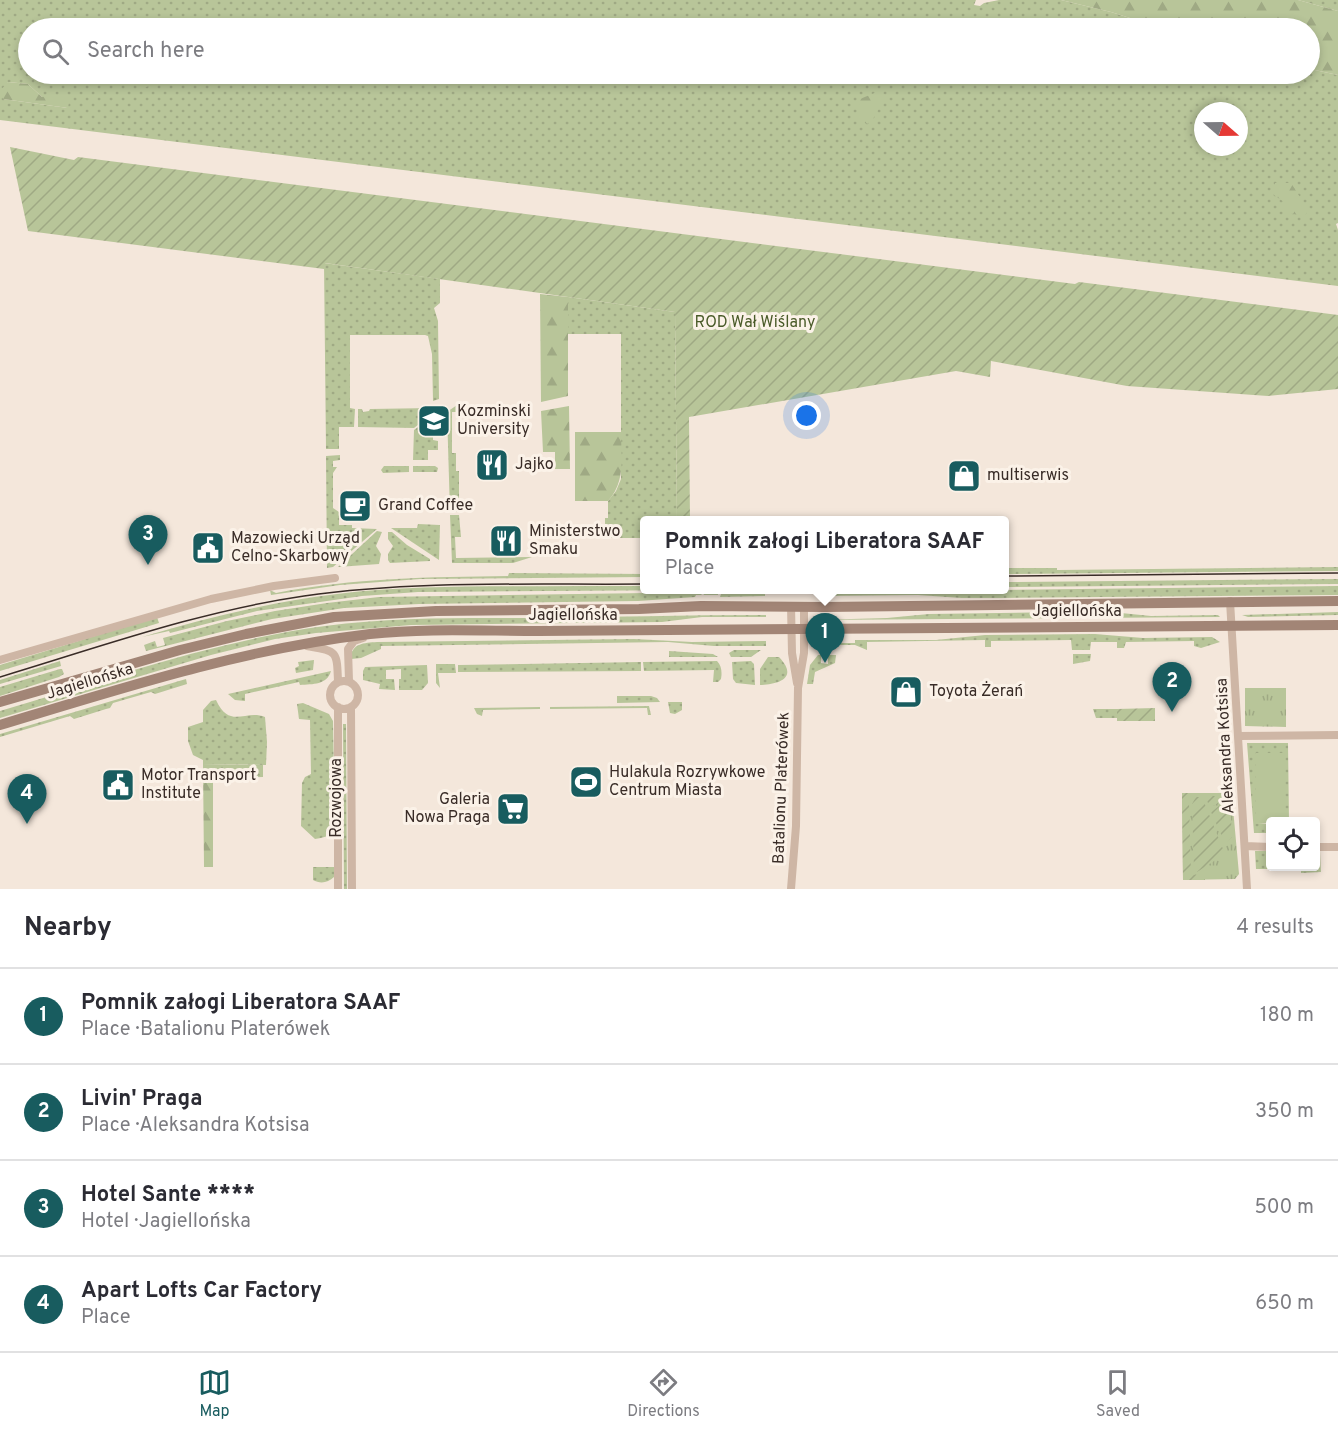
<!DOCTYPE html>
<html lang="en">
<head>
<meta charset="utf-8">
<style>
	:root { --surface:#fff; --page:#f7f7f7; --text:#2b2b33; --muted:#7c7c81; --line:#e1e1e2; --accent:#185c5f }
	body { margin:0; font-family:Overpass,sans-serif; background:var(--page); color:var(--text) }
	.controls { position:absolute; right:18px; bottom:18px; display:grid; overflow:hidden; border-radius:6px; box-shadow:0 3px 9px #0003 }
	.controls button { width:54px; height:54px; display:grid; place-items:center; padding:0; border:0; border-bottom:2px solid var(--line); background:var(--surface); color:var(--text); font:30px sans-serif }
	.compass { position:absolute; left:1194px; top:102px; width:54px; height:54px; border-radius:50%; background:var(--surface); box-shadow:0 3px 9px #0003; rotate:110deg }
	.you { position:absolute; left:807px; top:416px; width:21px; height:21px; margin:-15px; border:4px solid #fff; border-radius:50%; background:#1a73e8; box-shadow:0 0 0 9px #1a73e833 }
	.badge { display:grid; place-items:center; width:39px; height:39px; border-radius:50%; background:var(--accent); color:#fff; font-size:20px; font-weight:700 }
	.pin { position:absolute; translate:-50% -50px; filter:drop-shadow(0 2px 3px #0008) }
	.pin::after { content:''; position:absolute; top:32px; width:21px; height:18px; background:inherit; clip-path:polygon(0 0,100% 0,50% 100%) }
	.popup { position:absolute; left:640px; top:516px; width:369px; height:78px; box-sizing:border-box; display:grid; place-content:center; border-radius:6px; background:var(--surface); filter:drop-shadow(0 2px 4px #0005); font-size:20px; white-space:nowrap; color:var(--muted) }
	.popup b { font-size:22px; color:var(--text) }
	.popup::after { content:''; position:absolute; left:50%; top:100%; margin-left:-12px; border:12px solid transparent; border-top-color:var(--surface) }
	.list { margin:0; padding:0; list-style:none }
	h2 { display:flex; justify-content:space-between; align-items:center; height:78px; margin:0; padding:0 24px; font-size:26px }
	h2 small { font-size:20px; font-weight:400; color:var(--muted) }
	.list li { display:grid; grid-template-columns:39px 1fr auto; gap:18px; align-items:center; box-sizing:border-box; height:96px; padding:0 24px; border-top:2px solid var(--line) }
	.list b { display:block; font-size:22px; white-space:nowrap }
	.list p { margin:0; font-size:20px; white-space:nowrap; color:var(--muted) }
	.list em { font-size:20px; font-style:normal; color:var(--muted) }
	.icon { flex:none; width:33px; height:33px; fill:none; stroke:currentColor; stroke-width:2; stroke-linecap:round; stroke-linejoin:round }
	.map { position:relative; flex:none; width:1338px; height:889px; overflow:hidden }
	.search { position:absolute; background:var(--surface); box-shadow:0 3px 9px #0003; left:18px; right:18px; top:18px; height:66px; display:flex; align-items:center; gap:15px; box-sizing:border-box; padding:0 21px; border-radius:33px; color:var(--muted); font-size:22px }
	.sheet { height:462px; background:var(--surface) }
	nav { display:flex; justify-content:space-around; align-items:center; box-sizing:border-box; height:84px; border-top:2px solid var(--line); background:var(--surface); font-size:16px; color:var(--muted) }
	nav a { display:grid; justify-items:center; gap:3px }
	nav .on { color:var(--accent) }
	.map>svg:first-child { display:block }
</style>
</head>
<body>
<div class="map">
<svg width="1338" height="889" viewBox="0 0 1338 889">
	<defs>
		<pattern id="grass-dots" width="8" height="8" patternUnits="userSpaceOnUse" patternTransform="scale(1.5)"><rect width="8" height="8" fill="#b8c599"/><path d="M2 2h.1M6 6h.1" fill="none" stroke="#9fa984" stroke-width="1.8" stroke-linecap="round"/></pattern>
		<pattern id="forest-firs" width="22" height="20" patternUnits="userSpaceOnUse" patternTransform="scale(1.5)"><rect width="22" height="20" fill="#b8c599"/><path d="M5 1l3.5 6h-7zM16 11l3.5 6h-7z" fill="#9fa984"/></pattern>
		<pattern id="wetland-marsh" width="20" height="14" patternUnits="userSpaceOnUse" patternTransform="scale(1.5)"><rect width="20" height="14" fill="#b8c599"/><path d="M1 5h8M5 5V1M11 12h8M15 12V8" fill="none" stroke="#9fa984"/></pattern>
		<pattern id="park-tufts" width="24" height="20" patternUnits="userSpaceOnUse" patternTransform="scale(1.5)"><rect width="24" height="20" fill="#b8c599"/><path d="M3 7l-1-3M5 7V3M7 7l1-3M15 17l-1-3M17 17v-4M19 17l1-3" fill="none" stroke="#9fa984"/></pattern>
		<pattern id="garden-furrows" width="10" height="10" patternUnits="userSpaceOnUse" patternTransform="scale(1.5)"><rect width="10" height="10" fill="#b8c599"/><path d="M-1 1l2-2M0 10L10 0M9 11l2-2" fill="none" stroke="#9fa984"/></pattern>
	</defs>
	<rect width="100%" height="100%" fill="#f4e7db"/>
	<path fill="url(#grass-dots)" fill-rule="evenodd" d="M0,0h976l-2,5 6,1 4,-3 15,-3h62l50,12 19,6 18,10h-68l-3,-2 -3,2h-239l-7,-5 -5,5h-17l-3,-4 -19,4h-472l-3,-1 -23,1h-258v46h1282v-5l28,6v148l-2,1 2,6v56l-1338,-166zM8,82l20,2 14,13 26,11 -65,-9zM1203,111h36v36h-36z
		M1298,0h40v11z
		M324,263l116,16v24l-6,5 4,13 1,78 -6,2 -1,-47 -4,-18 -3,-1h-75v73l5,1 -1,18h-15v22h-13z
		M568,297l107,15 2,208h-32v18h-40v-20h3v-17l8,-10 5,-12v-145h-53z
		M457,405v7h-5v41h4v18h3v41h-9l-3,-100z
		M432,408l3,4 -21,16 -56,-1v-18h4l1,3 6,-1 1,-2z
		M435,414l1,11 3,9h-6v6l5,1v9h-10v10h-15l1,-30z
		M340,455v5l-7,1v6h4l-4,6v35l6,4v13h13v3l25,1 -44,38 -6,1 -1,-112z
		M384,466h25v6l-26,1 -2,-3z
		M413,466h22l3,2 -1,4h-24z
		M450,515h9l2,22h-6l1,21 76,-1 -19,6h-61z
		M418,524l22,1 -1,35 -48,-32h26z
		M377,531l5,1 -6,14 5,8 -2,10 -41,3z
		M388,532h4l15,13 23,14v2l-40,2 -2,-3v-6l5,-8 -5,-7z
		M1338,567v4l-333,3v-6h52v2z
		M509,573l136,1v3l-225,2 -80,6 -69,10 -1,-5 6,3c77,-15 154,-16 232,-17z
		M1338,579v5l-333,3v-5z
		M583,586h62v4h55l-282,2 -56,4 -105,15 -87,22 -1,-2 -27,6c64,-19 128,-35 195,-43 82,-10 164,-7 246,-8z
		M1338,586v9l-337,3h-39l-44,-3 -98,1 -9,-4z
		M718,592v3h-14l-1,-2 -2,2h-5l-1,2 -57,4 -219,3 -75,4 -72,11 -126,32 -2,-6 11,-4 2,6 8,-2 -2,-7 64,-17 48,-10 52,-8 52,-6z
		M726,592h39v4l-45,1 1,-3z
		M1066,612h45l40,4 67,-1 2,2 -405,3 72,-2 42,-4z
		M1338,612v3l-90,2 -6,-2z
		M766,615v2h-64l-40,5 -251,3 -95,8 -41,6 -64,16 -211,63v-7c107,-32 214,-70 325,-85 68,-9 136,-8 204,-8 79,-1 158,-3 237,-3z
		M157,617l2,6 -159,48v-6z
		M1095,634l48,4 69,-1 8,5 -19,6 -7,-2v-5l-68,1 -2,6h-7v-6h-26l-1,8h-18l-1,-10 -80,1v6h-6v-7l-118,2v8l-12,-5h-24l1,-2h23v-3h81l49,-5z
		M634,639l58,3 74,-1v5h-52l-46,-4 -287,4v3l-20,9 -10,1c0,-16 13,-16 26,-17z
		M734,650h27l-10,7h-20l-2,-4z
		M669,651l44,3 5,3h-49z
		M1073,654h18l-1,7 -17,3z
		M818,655h3v8l7,1v-9h8l-1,8 -20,9 -2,12h-6l3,-19z
		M768,657h11c20,21 0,27 -19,28v-16z
		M314,660l-1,10 -17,3 -1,-5 4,-2 -1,-4z
		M60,661l1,5 -61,18v-4z
		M717,661c5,5 5,12 4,18l-3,3h-5l1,-12 -70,1 -1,-9z
		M751,661l3,3 1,21 -19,-2 -3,-4 -1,-17z
		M641,662v9l-183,1v-7z
		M436,664h19l1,9h-18l2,15 -4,-5z
		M427,665l1,18 -6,7h-23v-11h2v-10l-15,1v9h8l1,11 -16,-1 1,-5 -17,-4v-9l2,-4z
		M60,669h2l2,5 -5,3 -59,19v-9z
		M331,671c-4,14 -18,13 -31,14l-1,-3 -54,12v7l-10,-1 -7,-6z
		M186,679l1,5 -32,10 -4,-2 -38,11 -3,5 -4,1 -32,10 -4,-3 -70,21v-3z
		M617,696h34l6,2 3,4 -43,1z
		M216,700c14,30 29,9 49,17l2,25 -1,23 -63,-1v-4l-10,-5 -5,-14v-14l15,-5v-12l8,-9z
		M668,702h14v8l-7,4 -5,-1z
		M303,703l26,11 4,7 2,109c-5,6 -12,8 -20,9l-14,-13 1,-43 3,-6 6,-3 -1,-54 -11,-1 -2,-15z
		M649,706l2,9h-3l-1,-7 -97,1v-2z
		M540,707v2l-57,1 -1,6 -5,-2 -3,-6z
		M1093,709h24v9h-21z
		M343,724h3l1,165h-3z
		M1247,743h41l1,78h-5v-67l-28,69 14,1v9h-16z
		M1255,851h15v15l8,1v2h-22z
		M1316,852h4l1,20 -20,1v-6h-18l33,-1z
		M313,867h22l-1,10c-6,6 -14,7 -21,3z"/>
	<path fill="url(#forest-firs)" d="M1061,0h237l40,11v64l-28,-6v-41h-162l-18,-10 -19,-6z
		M8,82l20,2 14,13 20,-2 7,7 -1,6 -65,-9 -3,-8z
		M877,92l9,3 -13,24 -6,5 -10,-5 3,-20z
		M1275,183h16l14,22 2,8 -3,3 -16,-3 -4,-3v-8l-10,-7z
		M540,294l28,3v99l-27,6z
		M569,406l1,63h-15v-17h-12l-2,-41z
		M575,432h46c0,26 5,49 -13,69h-33z
		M203,764l60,1v12l-50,1v89h-9z"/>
	<path fill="url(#wetland-marsh)" d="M125,74h50l-5,10 -18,1 -9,3 -9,-4z"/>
	<path fill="url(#park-tufts)" d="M1245,688h41v39l-41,-1z
		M1182,793h45l5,4 7,77 -4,5 -52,1z"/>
	<path fill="url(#garden-furrows)" d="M10,147l64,13 4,-3 997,127 4,-2 259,33v74l-70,7 -141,-10 -136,-25 -1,16 -34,-6 -267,46 1,103h-13l-2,-208 -350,-49 -1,6 -296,-38z
		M1155,708v13h-38v-12z
		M1182,793h13l-6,10 2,72h9l5,-3v8h-22z
		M1207,796h19l1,1 -17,11 -4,-10z
		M1196,797h6l23,57 -28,18 -3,-2 -2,-66z
		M1227,800l3,1 2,36 -7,6 -14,-31z"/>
	<path fill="#b8c599" d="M1256,753h28v68l-28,3z"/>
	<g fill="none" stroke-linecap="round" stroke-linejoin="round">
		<path stroke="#ceb6a5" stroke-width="8" d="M1230,601l17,288
			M791,606l1,47 5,30
			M307,646c30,5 30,4 31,36
			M0,660l211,-61 63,-13 61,-8
			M330 695a14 14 0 1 1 28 0a14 14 0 1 1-28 0Z
			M349,681l-1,-32 6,-8 9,-3
			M338,707v182
			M351,707l1,182
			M1238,736l100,-1
			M1245,846l25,1
			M1316,847h22
			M791,889l5,-63 2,-138 6,-35v-47"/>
		<path stroke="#a28576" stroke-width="10" d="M0,702l180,-52 66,-16 88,-17 102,-6 203,-2 62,-3 124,1 513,-6
			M0,725c122,-37 243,-76 370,-91 56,-6 112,-3 168,-3l800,-6"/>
		<path stroke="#392c27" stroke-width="1.5" d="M1005,576l333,-3
			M0,677c100,-30 200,-66 304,-81 111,-16 229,-11 341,-12"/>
	</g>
	<defs>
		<g id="university-square" transform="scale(1.725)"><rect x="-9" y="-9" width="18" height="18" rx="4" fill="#185c5f" stroke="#fbf2e8"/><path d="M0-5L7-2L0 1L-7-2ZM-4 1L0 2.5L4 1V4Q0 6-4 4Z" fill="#fff"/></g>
		<g id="restaurant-square" transform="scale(1.725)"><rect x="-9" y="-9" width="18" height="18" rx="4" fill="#185c5f" stroke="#fbf2e8"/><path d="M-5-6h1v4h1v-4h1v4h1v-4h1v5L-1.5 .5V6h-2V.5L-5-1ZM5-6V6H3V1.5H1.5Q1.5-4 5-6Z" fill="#fff"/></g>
		<g id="shop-square" transform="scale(1.725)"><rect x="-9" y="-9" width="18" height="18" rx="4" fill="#185c5f" stroke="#fbf2e8"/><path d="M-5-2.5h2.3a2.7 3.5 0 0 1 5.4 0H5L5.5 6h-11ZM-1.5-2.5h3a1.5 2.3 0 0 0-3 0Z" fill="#fff"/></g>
		<g id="cafe-square" transform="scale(1.725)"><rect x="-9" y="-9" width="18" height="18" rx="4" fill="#185c5f" stroke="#fbf2e8"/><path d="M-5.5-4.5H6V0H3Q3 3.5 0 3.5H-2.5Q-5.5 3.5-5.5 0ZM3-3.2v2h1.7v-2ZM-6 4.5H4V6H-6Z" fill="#fff"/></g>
		<g id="civic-square" transform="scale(1.725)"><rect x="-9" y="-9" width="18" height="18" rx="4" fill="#185c5f" stroke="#fbf2e8"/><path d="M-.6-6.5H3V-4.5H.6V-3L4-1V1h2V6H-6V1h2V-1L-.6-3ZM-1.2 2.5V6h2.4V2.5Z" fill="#fff"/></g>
		<g id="stadium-square" transform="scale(1.725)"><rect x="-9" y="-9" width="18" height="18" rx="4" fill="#185c5f" stroke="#fbf2e8"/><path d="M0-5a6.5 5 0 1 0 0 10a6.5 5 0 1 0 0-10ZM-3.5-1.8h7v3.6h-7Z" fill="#fff"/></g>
		<g id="supermarket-square" transform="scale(1.725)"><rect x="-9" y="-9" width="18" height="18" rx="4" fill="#185c5f" stroke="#fbf2e8"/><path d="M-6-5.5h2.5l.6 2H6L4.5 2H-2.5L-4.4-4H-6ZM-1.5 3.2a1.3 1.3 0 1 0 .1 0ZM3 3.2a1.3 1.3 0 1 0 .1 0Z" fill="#fff"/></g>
	</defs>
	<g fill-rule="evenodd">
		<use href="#university-square" x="434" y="421"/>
		<use href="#restaurant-square" x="492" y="465"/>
		<use href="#shop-square" x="964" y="476"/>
		<use href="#cafe-square" x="355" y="506"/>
		<use href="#restaurant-square" x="506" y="541"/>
		<use href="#civic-square" x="208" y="548"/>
		<use href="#shop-square" x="906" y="692"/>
		<use href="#stadium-square" x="586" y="782"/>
		<use href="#civic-square" x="118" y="785"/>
		<use href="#supermarket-square" x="513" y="809"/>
	</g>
	<g text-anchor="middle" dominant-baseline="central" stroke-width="6" stroke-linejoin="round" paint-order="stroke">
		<g font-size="16" fill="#495a28" stroke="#fbf2e8">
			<text x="755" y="323">ROD Wał Wiślany</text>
		</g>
		<g font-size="16" fill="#392c27" stroke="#fbf2e8" text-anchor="start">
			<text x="457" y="412">Kozminski<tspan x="457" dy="18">University</tspan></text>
			<text x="515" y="465">Jajko</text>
			<text x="987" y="476">multiserwis</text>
			<text x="378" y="506">Grand Coffee</text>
			<text x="529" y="532">Ministerstwo<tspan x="529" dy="18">Smaku</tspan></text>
			<text x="231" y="539">Mazowiecki Urząd<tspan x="231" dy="18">Celno-Skarbowy</tspan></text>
			<text x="929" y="692">Toyota Żerań</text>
			<text x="609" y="773">Hulakula Rozrywkowe<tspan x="609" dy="18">Centrum Miasta</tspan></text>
			<text x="141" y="776">Motor Transport<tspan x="141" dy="18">Institute</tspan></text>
			<text x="490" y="800" text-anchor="end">Galeria<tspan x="490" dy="18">Nowa Praga</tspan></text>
		</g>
		<g font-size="16" fill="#392c27" stroke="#fbf2e8">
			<text x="1077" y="612">Jagiellońska</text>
			<text x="573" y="616">Jagiellońska</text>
			<text transform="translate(90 682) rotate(-17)">Jagiellońska</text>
			<text transform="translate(1226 746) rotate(-93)">Aleksandra Kotsisa</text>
			<text transform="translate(782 788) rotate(-88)">Batalionu Platerówek</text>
			<text transform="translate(337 798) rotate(-90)">Rozwojowa</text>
		</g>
	</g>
</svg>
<div class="controls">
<button><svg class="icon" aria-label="locate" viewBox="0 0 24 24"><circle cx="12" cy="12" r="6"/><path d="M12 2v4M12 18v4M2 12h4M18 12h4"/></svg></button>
</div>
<svg class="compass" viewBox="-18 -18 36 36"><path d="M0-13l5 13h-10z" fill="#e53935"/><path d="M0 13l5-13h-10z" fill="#7c7c81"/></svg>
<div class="you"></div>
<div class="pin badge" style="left:825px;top:663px">1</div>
<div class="popup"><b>Pomnik załogi Liberatora SAAF</b>Place</div>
<div class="pin badge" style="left:1172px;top:712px">2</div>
<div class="pin badge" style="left:148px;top:565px">3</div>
<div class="pin badge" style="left:27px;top:824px">4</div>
<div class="search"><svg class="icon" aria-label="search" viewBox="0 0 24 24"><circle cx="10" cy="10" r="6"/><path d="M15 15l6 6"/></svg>Search here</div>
</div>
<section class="sheet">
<h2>Nearby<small>4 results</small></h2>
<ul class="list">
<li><span class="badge">1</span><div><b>Pomnik załogi Liberatora SAAF</b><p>Place · Batalionu Platerówek</p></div><em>180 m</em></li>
<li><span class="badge">2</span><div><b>Livin' Praga</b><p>Place · Aleksandra Kotsisa</p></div><em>350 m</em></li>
<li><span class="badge">3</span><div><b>Hotel Sante ****</b><p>Hotel · Jagiellońska</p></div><em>500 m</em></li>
<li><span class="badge">4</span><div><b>Apart Lofts Car Factory</b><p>Place</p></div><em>650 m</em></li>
</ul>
</section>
<nav>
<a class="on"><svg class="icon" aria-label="map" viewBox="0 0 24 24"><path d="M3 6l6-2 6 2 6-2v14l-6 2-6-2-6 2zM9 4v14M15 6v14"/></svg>Map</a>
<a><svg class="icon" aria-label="directions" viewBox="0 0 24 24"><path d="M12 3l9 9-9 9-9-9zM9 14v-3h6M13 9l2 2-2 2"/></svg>Directions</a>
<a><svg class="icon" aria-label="saved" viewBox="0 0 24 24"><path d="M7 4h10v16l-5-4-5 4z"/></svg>Saved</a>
</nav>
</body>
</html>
